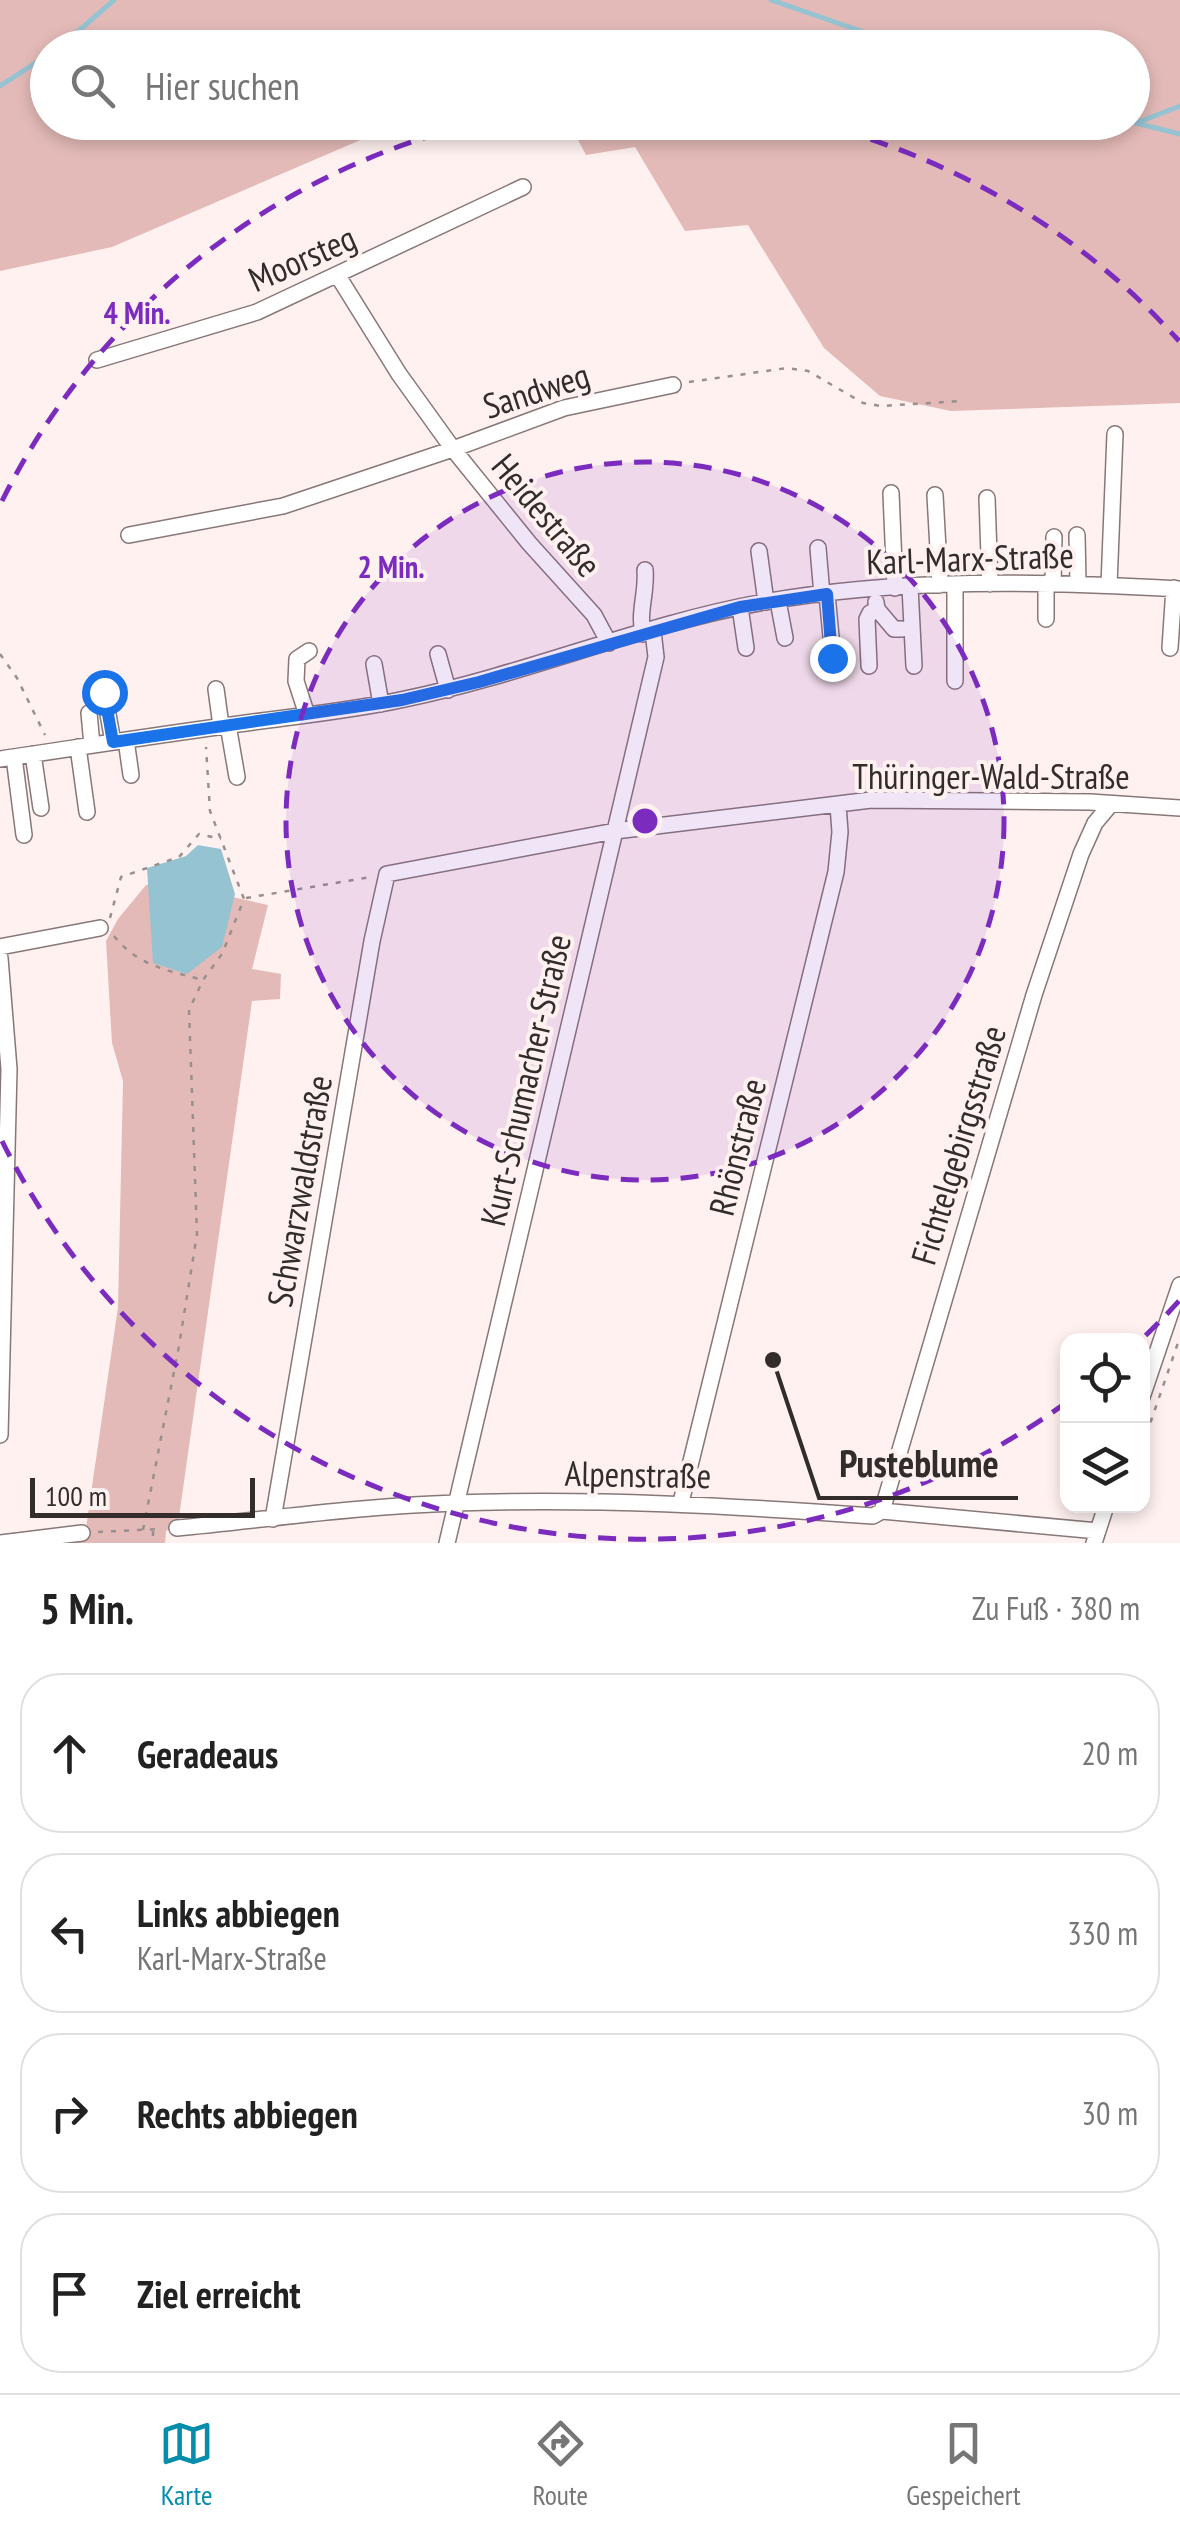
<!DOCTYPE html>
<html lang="de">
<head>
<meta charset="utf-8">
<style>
	:root { --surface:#fff; --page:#f2f2f2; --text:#222; --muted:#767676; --line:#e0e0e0; --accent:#058eac }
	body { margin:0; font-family:"PT Sans Narrow",sans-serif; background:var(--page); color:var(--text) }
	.controls { position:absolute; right:30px; bottom:30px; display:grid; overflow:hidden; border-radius:20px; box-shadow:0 5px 15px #0003 }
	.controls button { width:90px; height:90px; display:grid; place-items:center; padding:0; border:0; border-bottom:2px solid var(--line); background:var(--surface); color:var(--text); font:50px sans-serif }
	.scale { position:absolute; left:30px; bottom:25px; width:225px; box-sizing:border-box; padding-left:10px; border:5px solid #322c2b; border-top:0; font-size:28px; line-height:35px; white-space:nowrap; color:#322c2b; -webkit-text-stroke:8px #fff1f0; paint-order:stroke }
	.stop { position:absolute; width:30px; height:30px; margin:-22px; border:8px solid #1a73e8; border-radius:50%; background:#fff }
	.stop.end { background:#1a73e8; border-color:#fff; box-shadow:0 2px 10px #0008 }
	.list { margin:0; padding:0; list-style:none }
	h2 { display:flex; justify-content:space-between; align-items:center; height:130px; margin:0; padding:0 40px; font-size:42px }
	h2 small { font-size:32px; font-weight:400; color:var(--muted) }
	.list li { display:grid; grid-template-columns:65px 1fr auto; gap:30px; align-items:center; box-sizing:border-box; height:160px; margin:0 20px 20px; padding:0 20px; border:2px solid var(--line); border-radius:40px }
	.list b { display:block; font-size:38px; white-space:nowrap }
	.list p { margin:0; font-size:32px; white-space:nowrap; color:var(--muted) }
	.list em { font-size:32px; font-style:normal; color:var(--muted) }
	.icon { flex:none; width:55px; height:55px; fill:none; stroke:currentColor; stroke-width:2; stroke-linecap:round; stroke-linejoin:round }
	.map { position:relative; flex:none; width:1180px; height:1543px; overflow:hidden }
	.search { position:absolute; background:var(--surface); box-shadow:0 5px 15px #0003; left:30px; right:30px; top:30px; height:110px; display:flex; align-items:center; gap:25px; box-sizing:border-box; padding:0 35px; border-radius:55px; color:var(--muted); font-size:38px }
	.sheet { height:850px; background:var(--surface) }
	nav { display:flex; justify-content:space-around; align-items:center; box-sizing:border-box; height:140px; border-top:2px solid var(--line); background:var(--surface); font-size:28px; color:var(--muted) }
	nav a { display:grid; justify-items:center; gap:5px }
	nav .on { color:var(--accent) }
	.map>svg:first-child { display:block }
</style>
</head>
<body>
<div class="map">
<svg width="1180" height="1543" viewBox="0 0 1180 1543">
	<rect width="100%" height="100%" fill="#fff1f0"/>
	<path fill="#e3bab7" d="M0,0h1180v403l-229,8 -71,-15 -56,-48 -76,-123 -63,6 -50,-84 -49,8 -17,-32 563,-1v-74h-1084v74l352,1 -288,124 -112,24z
		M164,882l104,23 -16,64 29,5 -1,25 -28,2 -74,523 -12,7 -1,12h-114l34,-8 33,-228 5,-226 -11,-38 -6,-102 12,-22 28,-34z"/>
	<path fill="#96c3d1" d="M198,845l23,4 14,45 -13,53 -35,27 -34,-11 -6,-95 39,-12z"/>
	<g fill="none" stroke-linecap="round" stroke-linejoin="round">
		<path stroke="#96c3d1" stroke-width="5" d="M771,0l139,48
			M59,48l55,-48
			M0,86l48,-31
			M1132,122l48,12
			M1136,123l44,-17"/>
		<g stroke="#877877" stroke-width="18">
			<path id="minor" d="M338,276l61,98 54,75 76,94 65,72 15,28
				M97,360l160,-48 266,-125
				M891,493l4,95
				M935,495l5,90
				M987,498l3,86
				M129,535l154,-29 170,-57 111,-41 109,-23
				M1077,535l1,48
				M818,548l4,47
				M759,551l7,51
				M1046,583v36
				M1053,584l1,-47
				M955,585v96
				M1109,585l6,-151
				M910,587l4,79
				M827,594l6,64
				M778,601l7,37
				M876,602l1,7 17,20h8
				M740,607l6,41
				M643,634c-5,-23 4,-41 2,-64
				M1170,648l4,-60
				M438,654l10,36
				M374,664l7,40
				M869,666l-2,-47 3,-6 7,-4
				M216,689l5,37
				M104,692l9,50
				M89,713l3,32
				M307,715l-11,-34 1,-22 12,-8
				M228,725l9,52
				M126,740l5,35
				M78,747l9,65
				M33,754l8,54
				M14,757l10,78
				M0,759c75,-11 150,-23 225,-33 60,-9 121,-14 180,-27 121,-25 237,-75 359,-97 137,-24 278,-21 416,-13
				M0,947l100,-19
				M0,958l9,111 -9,366
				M1142,1397l38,-112
				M681,1502l155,-630 4,-40 -2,-27
				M882,1511l152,-516 47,-141 14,-31 16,-19
				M273,1519l99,-578 15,-67 228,-43 256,-31 219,2 90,6
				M177,1528c93,-9 185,-22 279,-25 139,-5 278,3 417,13l9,-5 216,20
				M0,1543l82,-10
				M447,1543l209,-886 -3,-26
				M1094,1543l12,-37"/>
		</g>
		<path stroke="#998f8e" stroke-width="2.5" stroke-dasharray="5 8" stroke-linecap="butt" d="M689,382l98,-14 21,3 55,32 18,3 80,-5
			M0,654l17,24 28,57
			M246,898l125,-21
			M110,918l11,-41 58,-20 20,-23 22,5
			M114,936c24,30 53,34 89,44
			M1142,1447l38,-110
			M143,1530l36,-184 18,-112 -8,-224 14,-30 19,-26 22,-55 -34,-88 -4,-64
			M153,1531v12
			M98,1532l62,-3"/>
		<use href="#minor" stroke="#fff" stroke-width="15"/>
	</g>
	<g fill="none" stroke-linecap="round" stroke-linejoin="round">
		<path stroke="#1a73e8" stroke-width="12" d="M104,692l9,50 289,-42 77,-18 261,-75 87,-13 5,64"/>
	</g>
	<circle cx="645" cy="821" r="359" fill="#7b2cbf" fill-opacity=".12"/>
	<g fill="none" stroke="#7b2cbf" stroke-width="5" stroke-dasharray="18 12">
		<circle cx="645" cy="821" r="359"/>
		<path d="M1179 1301A718 718 0 0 1 1144 1337M1067 1402A718 718 0 0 1 2 1141M2 501A718 718 0 0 1 477 123M813 123A718 718 0 0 1 1179 341"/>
	</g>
	<g text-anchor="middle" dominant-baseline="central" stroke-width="8" stroke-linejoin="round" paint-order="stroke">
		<g font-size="35" fill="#322c2b" stroke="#fff1f0">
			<text transform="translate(302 258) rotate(-24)">Moorsteg</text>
			<text transform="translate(536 390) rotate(-18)">Sandweg</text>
			<text transform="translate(547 515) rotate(50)">Heidestraße</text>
			<text transform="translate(970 558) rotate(-2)">Karl-Marx-Straße</text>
			<text x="991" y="776">Thüringer-Wald-Straße</text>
			<text transform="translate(525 1080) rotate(-77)">Kurt-Schumacher-Straße</text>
			<text transform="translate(958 1145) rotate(-73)">Fichtelgebirgsstraße</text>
			<text transform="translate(737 1147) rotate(-76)">Rhönstraße</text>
			<text transform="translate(299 1191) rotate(-80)">Schwarzwaldstraße</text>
			<text transform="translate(638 1474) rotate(1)">Alpenstraße</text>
		</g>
	</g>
	<circle cx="645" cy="821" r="15" fill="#7b2cbf" stroke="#fff1f0" stroke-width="5"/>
	<g font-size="30" text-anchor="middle" font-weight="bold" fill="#7b2cbf" stroke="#fff1f0" stroke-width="8" stroke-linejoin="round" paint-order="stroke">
		<text x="137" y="324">4 Min.</text>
		<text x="391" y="578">2 Min.</text>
	</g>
	<path fill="none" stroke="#322c2b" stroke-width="4" d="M773 1360L819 1498H1018"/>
	<circle fill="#322c2b" stroke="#fff1f0" stroke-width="4" cx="773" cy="1360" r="10"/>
	<g font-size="38" text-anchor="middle" font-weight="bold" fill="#322c2b" stroke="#fff1f0" stroke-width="8" stroke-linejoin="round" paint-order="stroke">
		<text x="919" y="1477">Pusteblume</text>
	</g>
</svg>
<div class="controls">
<button><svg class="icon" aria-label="locate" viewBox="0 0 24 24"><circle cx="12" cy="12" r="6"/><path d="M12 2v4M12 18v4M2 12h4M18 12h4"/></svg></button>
<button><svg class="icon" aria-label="layers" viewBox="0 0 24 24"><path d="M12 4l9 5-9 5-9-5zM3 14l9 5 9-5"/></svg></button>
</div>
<div class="scale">100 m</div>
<div class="stop" style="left:104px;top:692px"></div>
<div class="stop end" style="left:832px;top:658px"></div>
<div class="search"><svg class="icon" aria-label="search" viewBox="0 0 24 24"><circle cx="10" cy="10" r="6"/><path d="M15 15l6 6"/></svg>Hier suchen</div>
</div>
<section class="sheet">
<h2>5 Min.<small>Zu Fuß · 380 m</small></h2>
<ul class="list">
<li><svg class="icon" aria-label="ahead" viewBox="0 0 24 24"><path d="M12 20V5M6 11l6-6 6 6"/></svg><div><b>Geradeaus</b></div><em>20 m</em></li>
<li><svg class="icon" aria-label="left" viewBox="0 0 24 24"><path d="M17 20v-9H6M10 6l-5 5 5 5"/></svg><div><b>Links abbiegen</b><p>Karl-Marx-Straße</p></div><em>330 m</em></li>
<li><svg class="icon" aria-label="right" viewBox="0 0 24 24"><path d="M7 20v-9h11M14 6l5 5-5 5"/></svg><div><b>Rechts abbiegen</b></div><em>30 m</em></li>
<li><svg class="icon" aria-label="arrive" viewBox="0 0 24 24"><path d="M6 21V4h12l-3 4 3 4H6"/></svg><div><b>Ziel erreicht</b></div></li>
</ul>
</section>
<nav>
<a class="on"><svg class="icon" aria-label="map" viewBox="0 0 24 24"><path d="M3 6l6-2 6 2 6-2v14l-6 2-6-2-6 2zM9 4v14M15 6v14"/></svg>Karte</a>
<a><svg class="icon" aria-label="directions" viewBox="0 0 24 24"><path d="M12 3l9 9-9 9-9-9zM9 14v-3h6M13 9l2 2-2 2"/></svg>Route</a>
<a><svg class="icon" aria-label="saved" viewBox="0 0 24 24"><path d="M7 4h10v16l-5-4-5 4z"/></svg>Gespeichert</a>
</nav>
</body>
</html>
